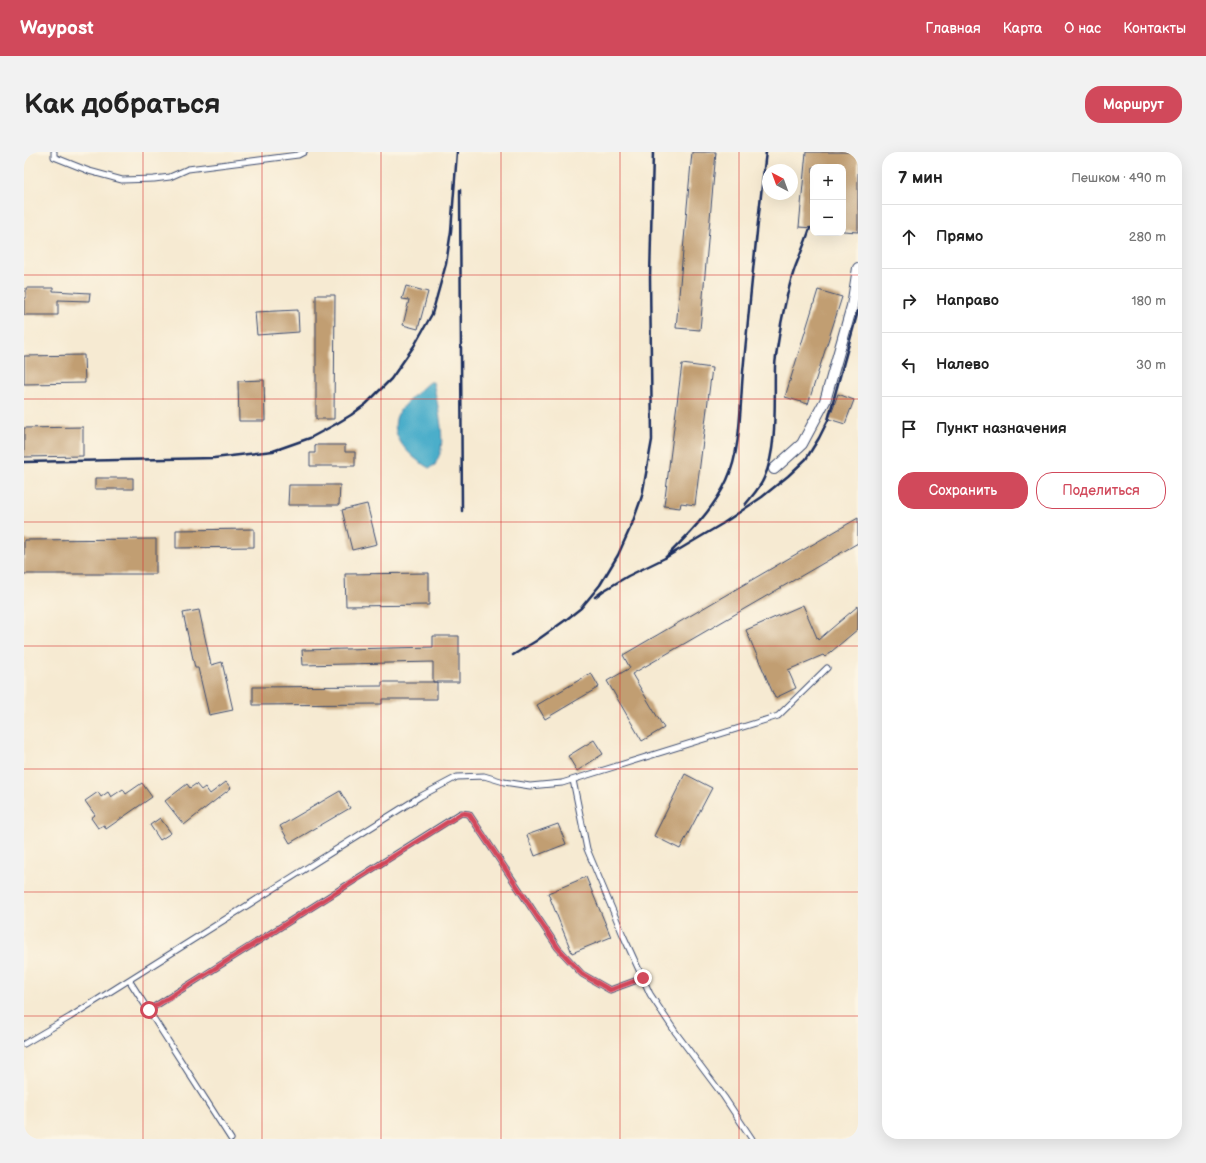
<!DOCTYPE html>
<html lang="ru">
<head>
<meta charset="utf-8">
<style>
	:root { --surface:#fff; --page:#f2f2f2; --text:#222; --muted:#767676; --line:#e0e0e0; --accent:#d1495b }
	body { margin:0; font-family:"Balsamiq Sans",sans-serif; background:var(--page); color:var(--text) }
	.controls { position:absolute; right:12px; top:12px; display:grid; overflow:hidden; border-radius:8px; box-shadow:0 4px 16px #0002 }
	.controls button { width:36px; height:36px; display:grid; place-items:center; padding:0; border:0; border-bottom:1px solid var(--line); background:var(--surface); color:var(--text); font:20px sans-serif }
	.compass { position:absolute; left:738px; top:12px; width:36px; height:36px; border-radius:50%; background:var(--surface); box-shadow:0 4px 16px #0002; rotate:319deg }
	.stop { position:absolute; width:12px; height:12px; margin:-9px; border:3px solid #d1495b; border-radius:50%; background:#fff }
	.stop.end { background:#d1495b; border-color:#fff; box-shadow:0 1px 4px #0008 }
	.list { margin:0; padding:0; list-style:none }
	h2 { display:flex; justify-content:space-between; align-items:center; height:52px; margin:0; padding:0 16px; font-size:17px }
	h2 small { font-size:13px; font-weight:400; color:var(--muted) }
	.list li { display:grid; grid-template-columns:26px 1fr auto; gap:12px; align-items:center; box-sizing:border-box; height:64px; padding:0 16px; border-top:1px solid var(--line) }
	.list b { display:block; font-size:15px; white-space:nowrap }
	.list em { font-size:13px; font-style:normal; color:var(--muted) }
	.actions { display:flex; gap:8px; padding:12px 16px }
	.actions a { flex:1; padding:9px 0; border:1px solid var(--accent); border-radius:16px; text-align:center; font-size:14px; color:var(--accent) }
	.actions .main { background:var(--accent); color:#fff }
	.icon { flex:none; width:22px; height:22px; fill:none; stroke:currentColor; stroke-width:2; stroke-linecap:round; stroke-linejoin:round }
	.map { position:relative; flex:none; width:834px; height:987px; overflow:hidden; border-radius:16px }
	header { display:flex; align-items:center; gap:24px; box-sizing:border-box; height:56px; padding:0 20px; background:var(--accent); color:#fff }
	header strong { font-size:19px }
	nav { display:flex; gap:22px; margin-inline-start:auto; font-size:14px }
	.intro { display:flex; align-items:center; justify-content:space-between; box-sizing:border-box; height:96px; padding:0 24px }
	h1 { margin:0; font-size:28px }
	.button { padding:10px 18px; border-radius:16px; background:var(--accent); color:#fff; font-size:14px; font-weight:700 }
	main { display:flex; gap:24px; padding:0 24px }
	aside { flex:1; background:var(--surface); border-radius:16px; box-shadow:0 4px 16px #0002 }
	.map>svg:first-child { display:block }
</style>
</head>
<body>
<header>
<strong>Waypost</strong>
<nav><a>Главная</a><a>Карта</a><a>О нас</a><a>Контакты</a></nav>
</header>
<div class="intro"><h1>Как добраться</h1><a class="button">Маршрут</a></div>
<main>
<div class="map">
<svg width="834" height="987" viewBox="0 0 834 987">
	<rect width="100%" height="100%" fill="#fcf5e5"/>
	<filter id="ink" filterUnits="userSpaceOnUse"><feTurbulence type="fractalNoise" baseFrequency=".025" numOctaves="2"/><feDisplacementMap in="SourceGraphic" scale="8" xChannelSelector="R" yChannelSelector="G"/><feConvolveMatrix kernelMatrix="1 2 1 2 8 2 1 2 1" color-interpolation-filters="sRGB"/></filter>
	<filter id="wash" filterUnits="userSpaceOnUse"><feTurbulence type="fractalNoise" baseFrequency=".012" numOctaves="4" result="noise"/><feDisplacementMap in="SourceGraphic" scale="16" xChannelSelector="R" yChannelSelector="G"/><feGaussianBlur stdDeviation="0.9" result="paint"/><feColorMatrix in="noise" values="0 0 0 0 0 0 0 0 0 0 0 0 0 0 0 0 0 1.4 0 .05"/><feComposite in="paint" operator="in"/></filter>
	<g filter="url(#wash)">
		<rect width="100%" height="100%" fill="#f6ead2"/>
		<path fill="#4baeca" stroke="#336e94" d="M405,230h4c4,20 11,48 8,68 -1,5 -4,10 -6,15l-6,3c-16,-9 -38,-28 -33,-49 2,-11 24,-29 33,-37z"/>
		<g id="blocks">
			<path fill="#c19e72" d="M668,0h24l-16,178 -24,-2z
				M782,0h52v80l-15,-1v-64h-30v61l-14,-1z
				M382,134l22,6 -10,37 -15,-4 6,-25 -7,-1z
				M2,136h27v3l37,2 -1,8 -31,-1v15h-34v-17h2z
				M794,138l24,7 -34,107 -23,-7z
				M292,143h19l-1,124h-18z
				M274,158l1,22 -42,3 -2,-23z
				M60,203l1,28 -61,1v-28z
				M658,212l30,4 -17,137 -14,-2 -1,5 -16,-2z
				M240,228l1,41h-26l-1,-40z
				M814,242l16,6 -9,24 -16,-5z
				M59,275v29l-59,1v-29z
				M291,293h30v7h10v14h-45v-13h5z
				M71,326h38v11h-38z
				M265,333h51l-1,20h-51z
				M343,352l10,40 -25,6 -10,-40z
				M834,366v25l-226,131 32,54 -22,13 -35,-60 23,-13 -7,-13z
				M230,377v18l-78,1v-18z
				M132,387v35h-132v-34z
				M405,421v32l-83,1 -1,-32z
				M779,453l15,35 40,-34v23l-33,28 -2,-2 -35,15 8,18 -21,10 -29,-68z
				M175,458l12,55 11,-3 11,48 -24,5 -11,-47h-3l-12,-55z
				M409,484h26v46h-26v-20l-130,3 -1,-15 131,-3z
				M567,521l8,14 -54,32 -8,-14z
				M358,530h55v17h-55v5l-129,1v-18l129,-1z
				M570,588l9,14 -26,17 -9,-15z
				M661,622l27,14 -32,61 -26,-13z
				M202,630l5,6 -47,37 -19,-24 22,-17 3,4 6,-4 5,6 4,-3 5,7z
				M118,631l10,14 -46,32 -2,-4 -6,3 -7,-10 4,-3 -10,-14 13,-9 3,5 7,-5 3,5 12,-8 3,5z
				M316,639l10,17 -60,35 -10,-17z
				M136,666l11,15 -11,7 -10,-15z
				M534,672l8,20 -31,12 -8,-21z
				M562,725l25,60 -39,16 -24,-60z"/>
		</g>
	</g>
	<g filter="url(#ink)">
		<use href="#blocks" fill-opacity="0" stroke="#3c4b6f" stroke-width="1"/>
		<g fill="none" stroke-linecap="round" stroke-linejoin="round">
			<g stroke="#3c4b6f" stroke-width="7">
				<path id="service" d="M30,0v5l35,14 33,9 32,-1 16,-2 18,-8 110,-14 6,-3
					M549,628l14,69 36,86 27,59 26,39 48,64 28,42
					M105,828l102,159
					M125,858l312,-197 8,1 89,134 24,26 28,16 33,-12
					M0,892l46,-27 351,-221 36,-19 27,-1 20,6 26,4 32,-3 216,-67 49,-48"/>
			</g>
			<g stroke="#3c4b6f" stroke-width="12">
				<path id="minor" d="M750,317l28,-25 23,-43 27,-95 6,-38"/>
			</g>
			<use href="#service" stroke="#fff" stroke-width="5"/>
			<use href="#minor" stroke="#fff" stroke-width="10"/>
			<path stroke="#1b2f5e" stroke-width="2.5" d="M436,38l2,321
				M0,310l190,-4 59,-7 37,-13 26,-14 15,-9 15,-11 25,-25 23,-33 18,-32 14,-50 5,-33 6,-79
				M721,353c7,-9 15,-17 19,-27 14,-30 10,-79 11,-112 1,-14 4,-28 6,-42 4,-20 8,-41 15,-59 5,-13 10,-24 14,-37
				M641,406c22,-22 49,-49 62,-78 14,-30 13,-74 16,-108 7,-73 14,-147 23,-220
				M571,445l8,-6 25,-15 37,-18 57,-34 40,-27 26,-21 18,-17 13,-21 9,-18 30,-109
				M489,503l23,-14 31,-22 14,-11 19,-23 18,-30 14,-31 10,-28 10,-56 -2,-162 3,-126"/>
		</g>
	</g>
	<g fill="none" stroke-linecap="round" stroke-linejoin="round" filter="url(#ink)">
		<path stroke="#d1495b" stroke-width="5" d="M125,858l313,-197 7,1 89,134 24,26 28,16 33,-12"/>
	</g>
	<path fill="none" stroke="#d62828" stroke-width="1" stroke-opacity="0.55" d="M119,0v987M238,0v987M357,0v987M477,0v987M596,0v987M715,0v987M0,123h834M0,247h834M0,370h834M0,494h834M0,617h834M0,740h834M0,864h834"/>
</svg>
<div class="controls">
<button>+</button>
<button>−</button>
</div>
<svg class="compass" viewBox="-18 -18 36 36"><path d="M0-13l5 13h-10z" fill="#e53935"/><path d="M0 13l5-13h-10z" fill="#767676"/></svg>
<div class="stop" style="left:125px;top:858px"></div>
<div class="stop end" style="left:619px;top:826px"></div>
</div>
<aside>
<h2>7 мин<small>Пешком · 490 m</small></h2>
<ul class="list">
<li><svg class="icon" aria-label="ahead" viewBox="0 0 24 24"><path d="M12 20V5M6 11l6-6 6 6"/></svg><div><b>Прямо</b></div><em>280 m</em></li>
<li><svg class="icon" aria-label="right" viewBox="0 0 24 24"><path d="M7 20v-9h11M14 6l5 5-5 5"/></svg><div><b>Направо</b></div><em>180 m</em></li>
<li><svg class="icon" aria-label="left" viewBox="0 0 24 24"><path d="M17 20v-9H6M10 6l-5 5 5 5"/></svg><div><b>Налево</b></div><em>30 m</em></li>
<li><svg class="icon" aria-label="arrive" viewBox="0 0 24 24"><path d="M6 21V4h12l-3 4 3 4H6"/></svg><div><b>Пункт назначения</b></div></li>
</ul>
<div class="actions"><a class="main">Сохранить</a><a>Поделиться</a></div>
</aside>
</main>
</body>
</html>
